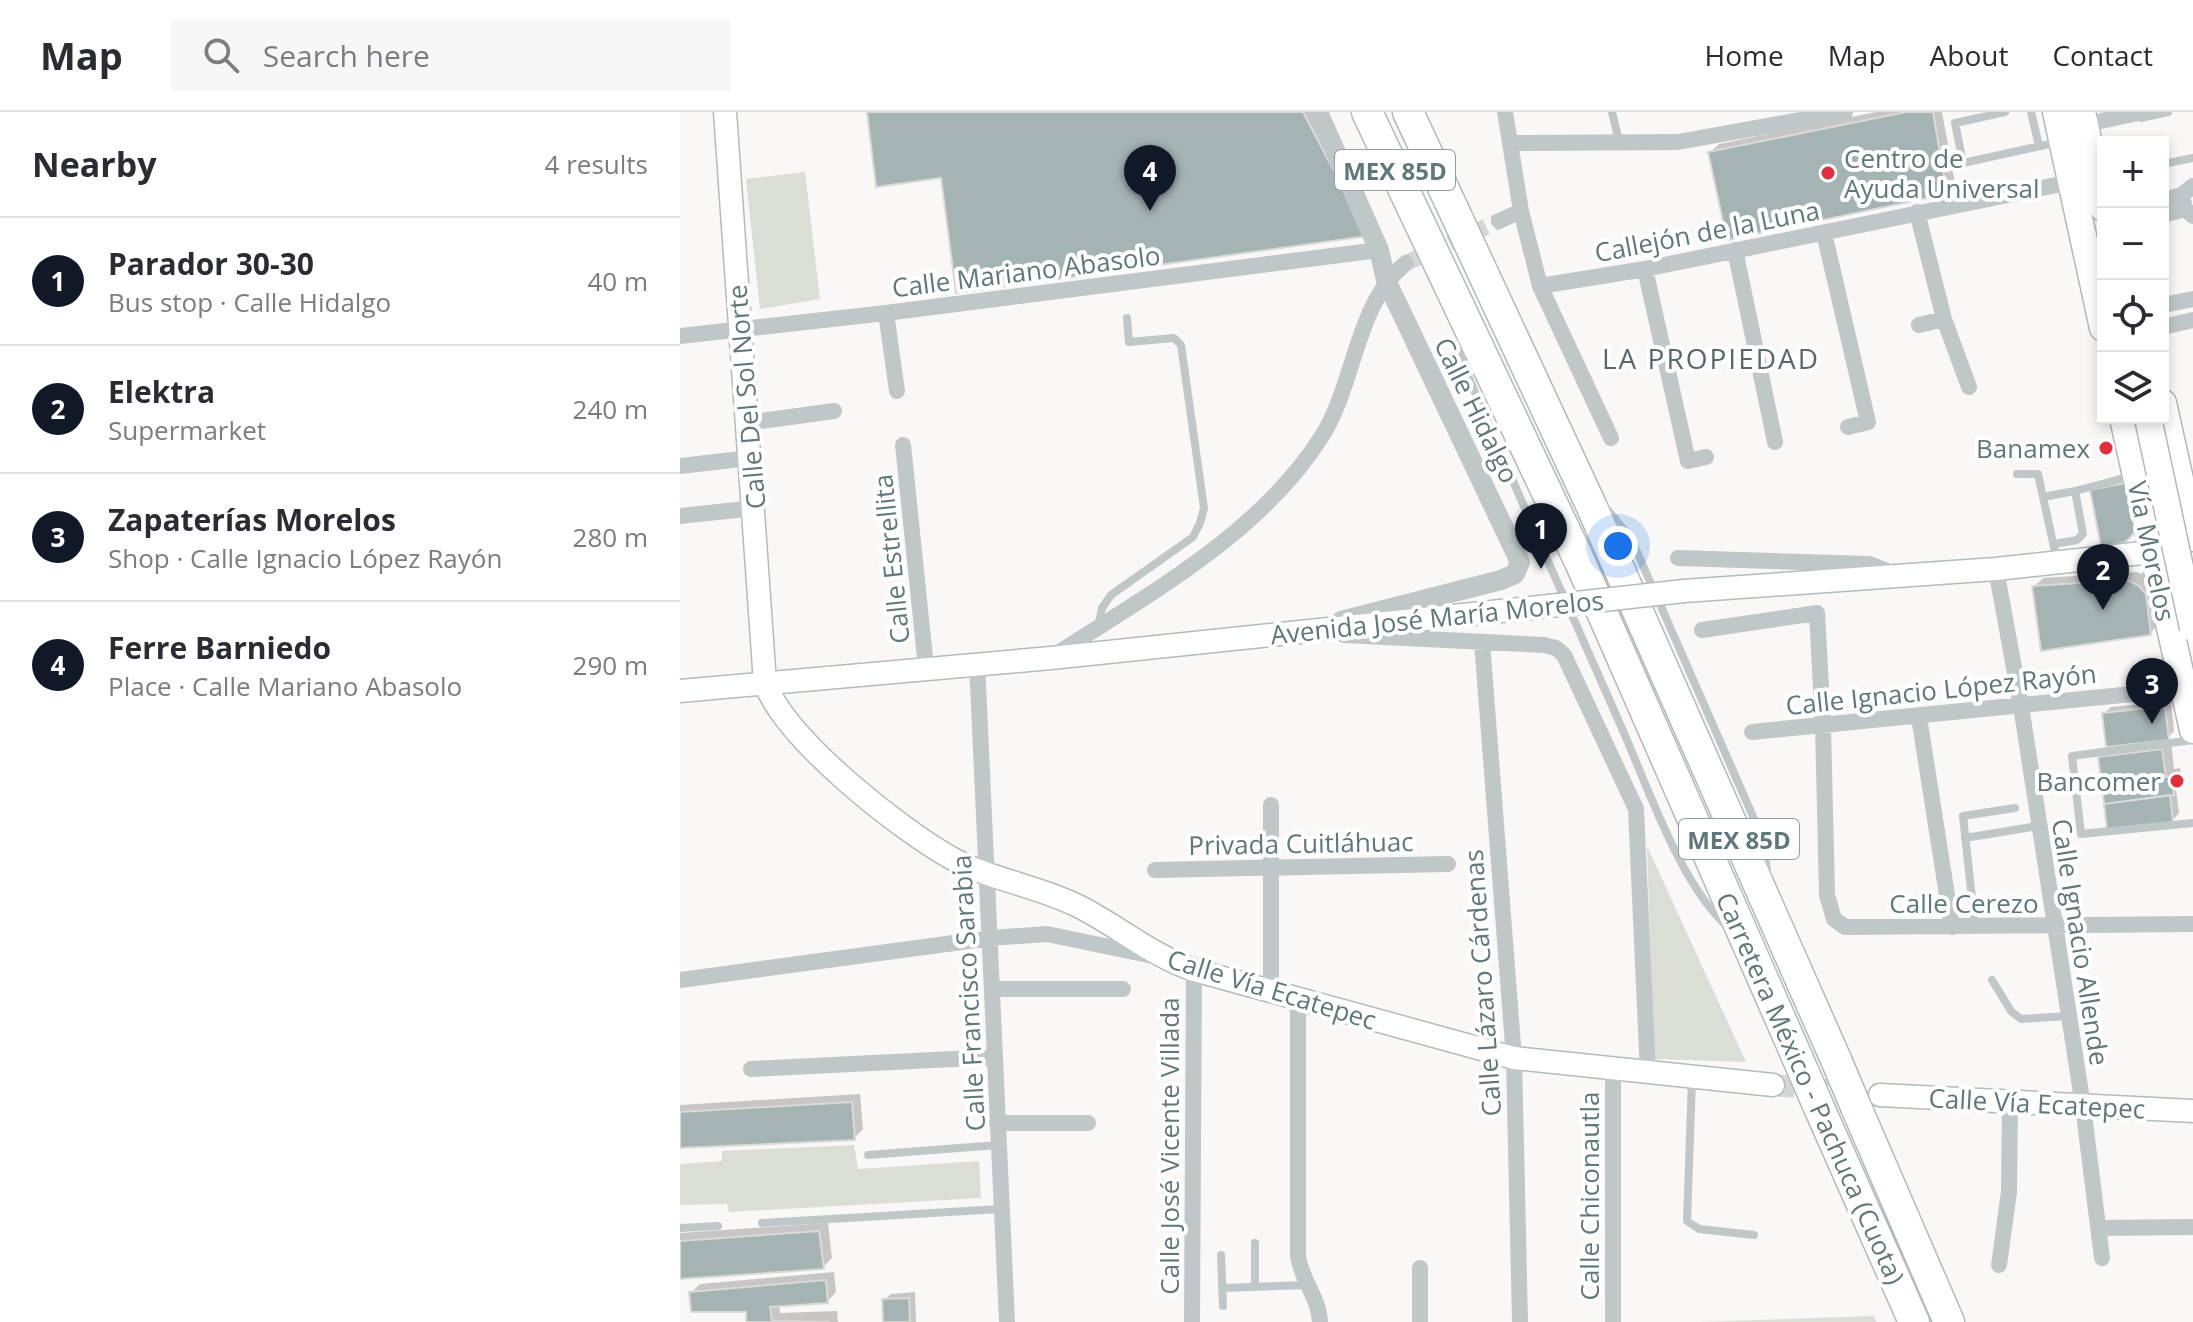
<!DOCTYPE html>
<html lang="en">
<head>
<meta charset="utf-8">
<style>
	:root { --surface:#fff; --page:#f7f7f7; --text:#2b2b33; --muted:#7c7c81; --line:#e1e1e2; --accent:#111827 }
	body { margin:0; font-family:"Open Sans",sans-serif; background:var(--page); color:var(--text) }
	.controls { position:absolute; right:24px; top:24px; display:grid; overflow:hidden; border-radius:0px; box-shadow:0 4px 12px #0003 }
	.controls button { width:72px; height:72px; display:grid; place-items:center; padding:0; border:0; border-bottom:2px solid var(--line); background:var(--surface); color:var(--text); font:40px sans-serif }
	.you { position:absolute; left:938px; top:434px; width:28px; height:28px; margin:-20px; border:6px solid #fff; border-radius:50%; background:#1a73e8; box-shadow:0 0 0 12px #1a73e833 }
	.badge { display:grid; place-items:center; width:52px; height:52px; border-radius:50%; background:var(--accent); color:#fff; font-size:26px; font-weight:700 }
	.pin { position:absolute; translate:-50% -66px; filter:drop-shadow(0 2px 4px #0008) }
	.pin::after { content:''; position:absolute; top:42px; width:28px; height:24px; background:inherit; clip-path:polygon(0 0,100% 0,50% 100%) }
	.list { margin:0; padding:0; list-style:none }
	h2 { display:flex; justify-content:space-between; align-items:center; height:104px; margin:0; padding:0 32px; font-size:34px }
	h2 small { font-size:26px; font-weight:400; color:var(--muted) }
	.list li { display:grid; grid-template-columns:52px 1fr auto; gap:24px; align-items:center; box-sizing:border-box; height:128px; padding:0 32px; border-top:2px solid var(--line) }
	.list b { display:block; font-size:30px; white-space:nowrap }
	.list p { margin:0; font-size:26px; white-space:nowrap; color:var(--muted) }
	.list em { font-size:26px; font-style:normal; color:var(--muted) }
	.icon { flex:none; width:44px; height:44px; fill:none; stroke:currentColor; stroke-width:2; stroke-linecap:round; stroke-linejoin:round }
	.map { position:relative; flex:none; width:1513px; height:1210px; overflow:hidden }
	header { display:flex; align-items:center; gap:48px; box-sizing:border-box; height:112px; padding:0 40px; background:var(--surface); border-bottom:2px solid var(--line) }
	header strong { font-size:38px }
	nav { display:flex; gap:44px; margin-inline-start:auto; font-size:28px }
	.search { width:560px; height:72px; background:var(--page); display:flex; align-items:center; gap:20px; box-sizing:border-box; padding:0 28px; border-radius:0px; color:var(--muted); font-size:30px }
	main { display:flex }
	aside { flex:1; background:var(--surface) }
	.map>svg:first-child { display:block }
</style>
</head>
<body>
<header>
<strong>Map</strong>
<div class="search"><svg class="icon" aria-label="search" viewBox="0 0 24 24"><circle cx="10" cy="10" r="6"/><path d="M15 15l6 6"/></svg>Search here</div>
<nav><a>Home</a><a>Map</a><a>About</a><a>Contact</a></nav>
</header>
<main>
<aside>
<h2>Nearby<small>4 results</small></h2>
<ul class="list">
<li><span class="badge">1</span><div><b>Parador 30-30</b><p>Bus stop · Calle Hidalgo</p></div><em>40 m</em></li>
<li><span class="badge">2</span><div><b>Elektra</b><p>Supermarket</p></div><em>240 m</em></li>
<li><span class="badge">3</span><div><b>Zapaterías Morelos</b><p>Shop · Calle Ignacio López Rayón</p></div><em>280 m</em></li>
<li><span class="badge">4</span><div><b>Ferre Barniedo</b><p>Place · Calle Mariano Abasolo</p></div><em>290 m</em></li>
</ul>
</aside>
<div class="map">
<svg width="1513" height="1210" viewBox="0 0 1513 1210">
	<rect width="100%" height="100%" fill="#f9f8f6"/>
	<path fill="#dbded5" d="M125,60l15,127 -60,10 -14,-130z
		M967,734l99,216 -92,-3z
		M174,1033l4,24 121,-8 2,37 -252,14 -2,-8 -47,1v-41l42,-3v-10z
		M1194,1204l2,6h-177z"/>
	<path fill="#0003" d="M189,0h443l61,116 -430,-52z
		M1196,0h66l13,71 -9,9 -236,-39 9,-9z
		M1457,460l10,4 12,48 -9,9 -116,-46 9,-9z
		M1491,589l3,30 -10,11 7,-1 3,28 6,-1 2,16 -6,6 3,23 -6,7 -73,-62 9,-9 45,-6 -50,-29 7,-7z
		M180,982l3,35 -9,9 -174,8v-41z
		M148,1111l4,35 -9,9 -143,10v-44z
		M154,1160l2,20 -8,9 -49,3 1,9 57,-2 1,11h-90v-12l-57,-17 9,-9z
		M235,1180l1,30h-31l-1,-22 7,-6z"/>
	<path fill="#a4b3b4" stroke="#dadad8" stroke-width="2" d="M187,0h436l65,124 -412,57 -15,-115 -65,9z
		M1226,0h27l14,82 -220,46 -19,-88z
		M1445,371l10,49 -9,10 -25,5 -11,-57z
		M1447,468l11,5 8,9 5,41 -110,16 -9,-65z
		M1485,594l4,34 -63,7 -4,-34z
		M1482,637l4,28 6,-1 2,19 -70,9 -6,-47z
		M1490,683l3,27 -66,8 -3,-26z
		M172,990l3,38 -175,8v-36z
		M139,1119l5,38 -144,10v-38z
		M146,1168l2,23 -58,4 2,14 57,1h-83v-10h-55l-2,-20z
		M229,1186l1,24h-27l-1,-23z"/>
	<g fill="none" stroke-linecap="round" stroke-linejoin="round">
		<path stroke="#d2d8d7" stroke-width="16" stroke-dasharray="16 8" stroke-linecap="butt" d="M726,151l93,-42"/>
		<path stroke="#d2d8d7" stroke-width="22" stroke-dasharray="22 11" stroke-linecap="butt" d="M1093,973l107,10"/>
		<g stroke="#b2bbbd" stroke-width="25">
			<path id="secondary" d="M45,0l40,571c21,57 134,146 188,176 39,21 85,27 125,47 40,20 73,49 116,64l320,88 259,27
				M1004,479l312,-22 156,-17 17,-5
				M0,579l371,-33 498,-52
				M1200,983l313,16"/>
		</g>
		<g stroke="#b1b9bb" stroke-width="29">
			<path id="primary" d="M1376,0l47,216
				M1402,0l21,96
				M1483,291l30,135
				M1443,306l70,312"/>
		</g>
		<g stroke="#b3babb" stroke-width="33">
			<path id="motorway" d="M687,0l213,450 218,497
				M728,0l182,391 247,559
				M1137,991l97,219
				M1176,995l93,215"/>
		</g>
		<path stroke="#bfc7c8" stroke-width="8" d="M932,0l7,29
			M1325,0l-50,11 8,40 96,-21
			M1351,0l8,34
			M1461,6l27,-6
			M1483,52l30,-6
			M781,227l1,22c50,122 105,242 158,363 27,60 60,161 108,203
			M1337,362h21l19,87
			M1395,379l57,-15
			M1363,385l32,-6 8,43 -6,6 -23,4
			M921,390l30,36 131,299 6,40
			M418,515l4,-19 9,-13 82,-58 7,-14 4,-15 -23,-163 -7,-7 -45,4 -2,-24
			M1513,628l-121,16 9,78 112,-11
			M1285,726l73,-12
			M1295,814l-12,-110 52,-8
			M1312,868l19,31 10,8 47,-3
			M1012,967l-5,142 12,8 55,6
			M188,1043l130,-10
			M82,1111l239,-14
			M0,1116l38,-2
			M541,1143l2,51
			M575,1175v-44
			M542,1176l85,-3"/>
		<path stroke="#bfc7c8" stroke-width="16" d="M825,0l16,99 19,75 71,152
			M1421,9l42,-9
			M830,31l168,-1 167,-30
			M1513,74l-11,9 3,14 8,7
			M1483,88l19,-5
			M1237,100l27,107 25,68
			M1483,103l22,-6
			M819,109l22,-10
			M1144,121l44,189 -20,5
			M1055,138l40,192
			M965,157l43,192 18,-4
			M860,174l105,-17 426,-87
			M1483,193l30,-6
			M206,201l11,78
			M1239,213l25,-6
			M1483,215l30,-7
			M0,224l206,-23 493,-63
			M67,311l87,-12
			M223,333l23,222
			M0,354l70,-8
			M0,404l75,-8
			M998,446l191,6 28,11
			M1316,457l25,137 62,400 19,152
			M1022,518l115,-17 6,112 4,170 7,24 11,8 348,-3
			M664,523l200,10 12,3 8,7 72,154 12,265
			M802,530l32,416 6,264
			M375,543c95,-62 205,-121 267,-219 34,-54 33,-132 84,-173
			M297,550l30,660
			M1239,605l33,210
			M1072,620l431,-43
			M591,693v188
			M475,758l293,-6
			M0,868l311,-42 56,-4 106,22
			M312,877h131
			M618,888v256c3,24 21,41 22,66
			M71,957l243,-12
			M317,1011h91
			M1419,1116l94,-1
			M1319,1153l10,-73 1,-90
			M740,1156v54
			M512,1210l2,-352
			M933,1210v-252"/>
		<path stroke="#bfc7c8" stroke-width="20" d="M638,0l61,138 7,30 134,282 -5,12 -14,6 -160,41"/>
		<use href="#secondary" stroke="#fff" stroke-width="22"/>
		<use href="#primary" stroke="#fff" stroke-width="26"/>
		<use href="#motorway" stroke="#fff" stroke-width="30"/>
		<g stroke="#b2bbbd" stroke-width="25" stroke-linecap="butt">
			<path id="secondary-bridge" d="M869,494l135,-15"/>
		</g>
		<g stroke="#b1b9bb" stroke-width="29" stroke-linecap="butt">
			<path id="primary-bridge" d="M1468,306l45,210"/>
		</g>
		<g stroke="#b3babb" stroke-width="33" stroke-linecap="butt">
			<path id="motorway-bridge" d="M1118,947l19,44
				M1157,950l19,45"/>
		</g>
		<use href="#secondary-bridge" stroke="#fff" stroke-width="22"/>
		<use href="#primary-bridge" stroke="#fff" stroke-width="26"/>
		<use href="#motorway-bridge" stroke="#fff" stroke-width="30"/>
	</g>
	<g fill="#e22d3d" stroke="#fff" stroke-width="3">
		<circle cx="1148" cy="61" r="8"/>
		<circle cx="1426" cy="336" r="8"/>
		<circle cx="1497" cy="669" r="8"/>
	</g>
	<g text-anchor="middle" dominant-baseline="central" stroke-width="8" stroke-linejoin="round" paint-order="stroke">
		<g fill="#fff" stroke="#8fa0a3" stroke-width="2">
			<rect x="655" y="38" width="120" height="40" rx="6"/>
			<rect x="999" y="707" width="120" height="40" rx="6"/>
		</g>
		<g font-size="24" font-weight="bold" fill="#5f787b">
			<text x="715" y="58">MEX 85D</text>
			<text x="1059" y="727">MEX 85D</text>
		</g>
		<g font-size="26" fill="#5f787b" stroke="#fff" text-anchor="end">
			<text x="1164" y="46" text-anchor="start">Centro de<tspan x="1164" dy="30">Ayuda Universal</tspan></text>
			<text x="1410" y="336">Banamex</text>
			<text x="1481" y="669">Bancomer</text>
		</g>
		<g font-size="26" fill="#5f787b" stroke="#fff">
			<text transform="translate(1027 119) rotate(-11)">Callejón de la Luna</text>
			<text transform="translate(346 159) rotate(-7)">Calle Mariano Abasolo</text>
			<text transform="translate(66 285) rotate(-95)">Calle Del Sol Norte</text>
			<text transform="translate(797 298) rotate(64)">Calle Hidalgo</text>
			<text transform="translate(1472 439) rotate(78)">Vía Morelos</text>
			<text transform="translate(211 447) rotate(-96)">Calle Estrellita</text>
			<text transform="translate(757 505) rotate(-6)">Avenida José María Morelos</text>
			<text transform="translate(1261 577) rotate(-6)">Calle Ignacio López Rayón</text>
			<text transform="translate(621 731) rotate(-1)">Privada Cuitláhuac</text>
			<text x="1284" y="791">Calle Cerezo</text>
			<text transform="translate(1401 830) rotate(81)">Calle Ignacio Allende</text>
			<text transform="translate(802 871) rotate(-94)">Calle Lázaro Cárdenas</text>
			<text transform="translate(592 877) rotate(17)">Calle Vía Ecatepec</text>
			<text transform="translate(288 881) rotate(-93)">Calle Francisco Sarabia</text>
			<text transform="translate(1131 976) rotate(66)">Carretera México - Pachuca (Cuota)</text>
			<text transform="translate(1357 991) rotate(3)">Calle Vía Ecatepec</text>
			<text transform="translate(489 1034) rotate(-90)">Calle José Vicente Villada</text>
			<text transform="translate(909 1084) rotate(-90)">Calle Chiconautla</text>
		</g>
		<g font-size="28" letter-spacing="2" fill="#56696c" stroke="#fff">
			<text x="1031" y="246">LA PROPIEDAD</text>
		</g>
	</g>
</svg>
<div class="controls">
<button>+</button>
<button>−</button>
<button><svg class="icon" aria-label="locate" viewBox="0 0 24 24"><circle cx="12" cy="12" r="6"/><path d="M12 2v4M12 18v4M2 12h4M18 12h4"/></svg></button>
<button><svg class="icon" aria-label="layers" viewBox="0 0 24 24"><path d="M12 4l9 5-9 5-9-5zM3 14l9 5 9-5"/></svg></button>
</div>
<div class="you"></div>
<div class="pin badge" style="left:861px;top:457px">1</div>
<div class="pin badge" style="left:1423px;top:498px">2</div>
<div class="pin badge" style="left:1472px;top:612px">3</div>
<div class="pin badge" style="left:470px;top:99px">4</div>
</div>
</main>
</body>
</html>
